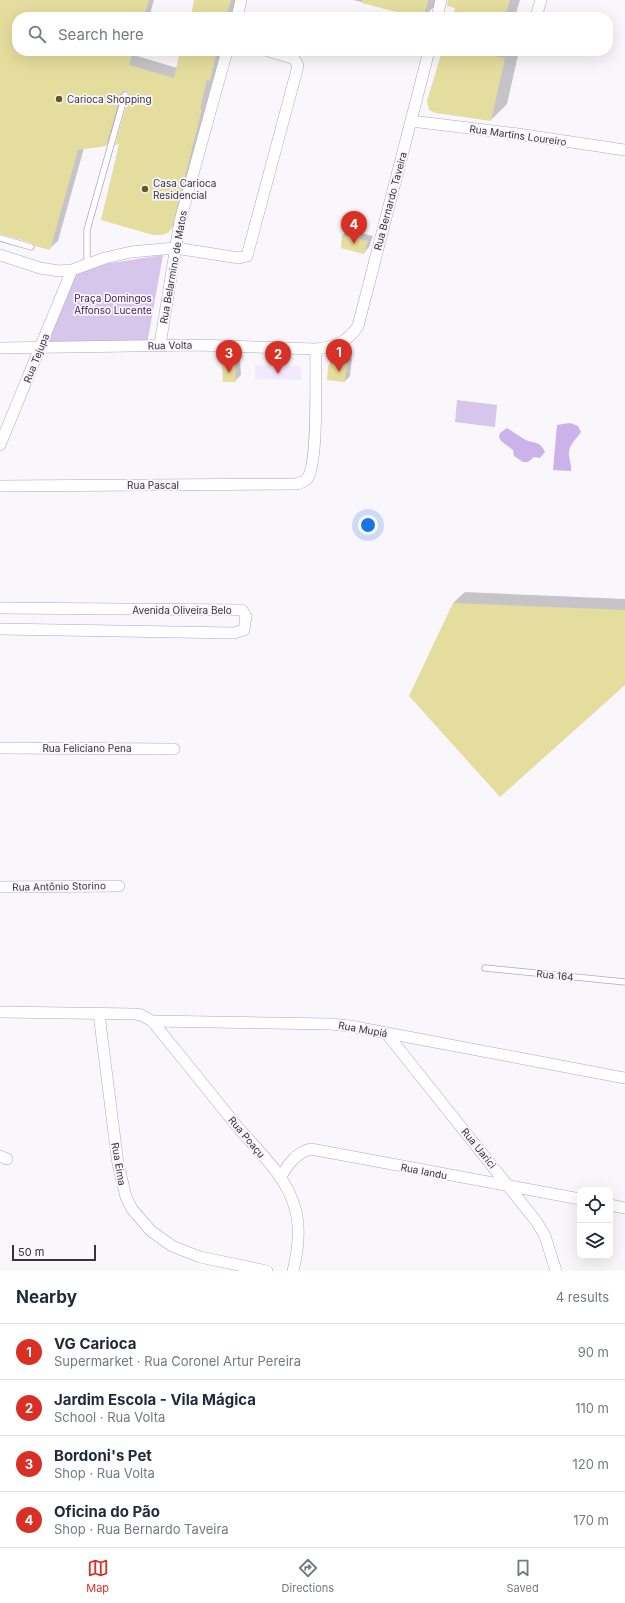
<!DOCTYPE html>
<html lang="en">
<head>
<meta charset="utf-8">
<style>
	:root { --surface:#fff; --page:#f2f2f3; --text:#1f2937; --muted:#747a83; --line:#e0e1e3; --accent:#d93025 }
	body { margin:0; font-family:Inter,sans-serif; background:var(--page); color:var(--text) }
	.controls { position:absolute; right:12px; bottom:12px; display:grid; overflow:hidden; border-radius:8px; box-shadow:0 4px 16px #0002 }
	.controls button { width:36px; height:36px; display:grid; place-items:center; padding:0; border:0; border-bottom:1px solid var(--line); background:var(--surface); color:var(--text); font:20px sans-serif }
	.scale { position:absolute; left:12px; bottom:10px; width:84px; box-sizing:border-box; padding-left:4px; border:2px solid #38323e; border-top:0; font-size:11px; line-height:14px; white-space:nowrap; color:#38323e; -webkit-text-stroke:3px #f9f6fc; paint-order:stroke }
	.you { position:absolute; left:368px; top:525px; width:14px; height:14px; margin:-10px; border:3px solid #fff; border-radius:50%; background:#1a73e8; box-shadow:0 0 0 6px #1a73e833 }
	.badge { display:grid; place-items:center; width:26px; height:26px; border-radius:50%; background:var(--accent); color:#fff; font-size:13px; font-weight:700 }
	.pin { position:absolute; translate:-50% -33px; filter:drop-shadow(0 1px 2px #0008) }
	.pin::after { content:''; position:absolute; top:21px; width:14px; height:12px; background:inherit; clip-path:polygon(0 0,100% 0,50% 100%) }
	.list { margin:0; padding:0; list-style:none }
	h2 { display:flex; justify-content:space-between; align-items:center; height:52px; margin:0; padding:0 16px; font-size:17px }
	h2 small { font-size:13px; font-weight:400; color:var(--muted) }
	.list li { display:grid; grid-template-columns:26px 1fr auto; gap:12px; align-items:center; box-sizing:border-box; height:56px; padding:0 16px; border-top:1px solid var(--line) }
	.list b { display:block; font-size:15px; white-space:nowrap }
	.list p { margin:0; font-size:13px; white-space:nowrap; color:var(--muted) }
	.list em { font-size:13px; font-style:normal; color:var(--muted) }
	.icon { flex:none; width:22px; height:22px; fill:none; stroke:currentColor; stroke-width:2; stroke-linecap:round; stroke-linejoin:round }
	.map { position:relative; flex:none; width:625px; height:1271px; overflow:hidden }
	.search { position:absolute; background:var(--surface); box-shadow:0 4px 16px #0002; left:12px; right:12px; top:12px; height:44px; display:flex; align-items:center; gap:10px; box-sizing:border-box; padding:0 14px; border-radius:16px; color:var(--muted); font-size:15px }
	.sheet { height:276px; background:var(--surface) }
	nav { display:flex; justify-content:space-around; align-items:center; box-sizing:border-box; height:56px; border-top:1px solid var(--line); background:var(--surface); font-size:11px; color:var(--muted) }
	nav a { display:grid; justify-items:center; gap:2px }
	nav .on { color:var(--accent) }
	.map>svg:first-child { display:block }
</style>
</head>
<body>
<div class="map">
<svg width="625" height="1271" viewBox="0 0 625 1271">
	<rect width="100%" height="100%" fill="#f9f6fc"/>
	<path fill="#f2e8ff" d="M255,365l44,1 2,3v11l-46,-1z"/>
	<path fill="#d6c6eb" d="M163,255l-16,89h-96l-4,-9 28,-61 10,-7z
		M457,400l40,5 -2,22 -40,-5z"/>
	<path fill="#cbb2ea" d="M570,423l8,3 3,6c-4,6 -11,12 -12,20 -1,7 3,11 2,19l-18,-1 4,-45z
		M507,428c5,3 11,8 17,11 10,6 15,0 21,13l-5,6 -6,-1 -6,5h-5l-9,-6 -1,-6 -12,-9 -2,-4 1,-4z"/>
	<path fill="#0003" d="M0,0h154l-5,17h-132v34h121l-1,5 40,12 5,-17h41l-5,20 -3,4 -39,148 -9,9 -37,-136 -3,-5 -12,45 -9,9 -22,3 -26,93 -9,8 -16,-7 -33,-9z
		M195,0h42l-4,17h-42z
		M353,0h87l-16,17z
		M455,0h65l-5,17h-62l3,-10z
		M443,51h76l-12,53 -16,16z
		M349,230l24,6 -4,11 -5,6 -22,-6 1,-12z
		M339,356l13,2 -2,18 -5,5 -17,-1 5,-18z
		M240,359l1,16 -6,6 -12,-16 6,-5z
		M465,592l160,7v85l-172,-81z"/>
	<path fill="#e5dd9d" d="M0,0h149l-5,17h-127v34h116l-4,14 45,13 6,-27h37l-7,30 -3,-1 -7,29h2l-30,119 -4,5 -7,2h-8l-52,-15 18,-76 -4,1 14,-49 -1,-4 -4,-1 -3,3 -15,52 -28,4 -28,100 -15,-4 -3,-3 -32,-9z
		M194,0h37l-5,17h-35z
		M362,0h66l-4,17h-8l-54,-14z
		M448,0h62l-5,17h-53l3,-9 -8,-2z
		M442,51h52l-1,5 12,2 -14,63 -55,-8 -7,-3 -2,-9z
		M342,235l26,6 -4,13 -23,-6z
		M332,361l15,2 -2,19 -18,-2 1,-14z
		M235,364l1,18h-13l-1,-17z
		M453,603l172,7v75l-125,112 -91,-101z"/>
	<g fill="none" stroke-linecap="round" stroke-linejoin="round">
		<g stroke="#b2a6c2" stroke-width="7">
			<path id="service" d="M0,238l31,9
				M87,264v-34l38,-135
				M485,968l140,14"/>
		</g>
		<g stroke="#b2a6c2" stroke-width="12">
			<path id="minor" d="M237,17l4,-17
				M437,17l4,-17
				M536,17l5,-17
				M411,121l107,13 107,16
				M0,255l40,13 19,3 13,-1 33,-12 26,-6 44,-4 64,10 8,-2 51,-190 -3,-6 -3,-2 -24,-7
				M160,345l20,-124 47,-170
				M0,348l198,-3 118,4c18,-2 32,-7 42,-23l71,-275
				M0,445l72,-175
				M0,486l296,-2c5,-1 8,-2 11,-5 12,-15 8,-107 9,-130
				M0,608l242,2 4,6 -2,14 -10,3 -234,-4
				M0,748l174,1
				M0,887l119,-1
				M0,1012l135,2 6,1 11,6 178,3 20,2 275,52
				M99,1014l19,150 8,33 6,12 19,22 21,15 28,11 67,14
				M152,1021c28,34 56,69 84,104 21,25 50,50 59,83 6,21 3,43 -2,63
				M387,1034l149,187 9,15 11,35
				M0,1156l7,3
				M280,1178c7,-12 16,-26 31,-29l269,50
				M610,1205l15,3"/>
		</g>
		<use href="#service" stroke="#fff" stroke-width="5.5"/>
		<use href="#minor" stroke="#fff" stroke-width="11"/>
	</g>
	<g fill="#605926" stroke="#f9f6fc" stroke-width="1.5">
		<circle cx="59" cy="99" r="4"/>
		<circle cx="145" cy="189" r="4"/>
	</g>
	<g text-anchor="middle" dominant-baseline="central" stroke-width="3.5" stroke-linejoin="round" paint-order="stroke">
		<g font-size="10" fill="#38323e" stroke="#f9f6fc" text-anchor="start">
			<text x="67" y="99">Carioca Shopping</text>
			<text x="153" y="183">Casa Carioca<tspan x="153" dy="12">Residencial</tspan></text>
		</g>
		<g font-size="10" fill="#38323e" stroke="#f9f6fc">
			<text transform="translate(518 135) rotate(8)">Rua Martins Loureiro</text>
			<text transform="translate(390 201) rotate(-75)">Rua Bernardo Taveira</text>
			<text transform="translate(173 267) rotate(-80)">Rua Belarmino de Matos</text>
			<text transform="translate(170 345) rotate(-1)">Rua Volta</text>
			<text transform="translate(36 358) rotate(-68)">Rua Tejupa</text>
			<text x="153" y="485">Rua Pascal</text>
			<text x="182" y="610">Avenida Oliveira Belo</text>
			<text x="87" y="748">Rua Feliciano Pena</text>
			<text transform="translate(59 886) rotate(-1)">Rua Antônio Storino</text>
			<text transform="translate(555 975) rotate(6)">Rua 164</text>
			<text transform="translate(363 1029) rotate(10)">Rua Mupiá</text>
			<text transform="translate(247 1137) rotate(50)">Rua Poaçu</text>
			<text transform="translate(479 1148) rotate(51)">Rua Uarici</text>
			<text transform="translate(119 1164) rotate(80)">Rua Eima</text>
			<text transform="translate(424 1171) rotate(11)">Rua Iandu</text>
		</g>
		<g font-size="10" fill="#432162" stroke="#f9f6fc">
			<text x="113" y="298">Praça Domingos<tspan x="113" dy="12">Affonso Lucente</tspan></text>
		</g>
	</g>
</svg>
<div class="controls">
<button><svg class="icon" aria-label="locate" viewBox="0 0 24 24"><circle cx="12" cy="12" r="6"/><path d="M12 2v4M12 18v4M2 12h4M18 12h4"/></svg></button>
<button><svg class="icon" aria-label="layers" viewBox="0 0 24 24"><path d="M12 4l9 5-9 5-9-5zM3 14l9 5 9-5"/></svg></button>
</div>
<div class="scale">50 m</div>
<div class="you"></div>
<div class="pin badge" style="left:339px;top:372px">1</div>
<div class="pin badge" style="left:278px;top:374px">2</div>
<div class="pin badge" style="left:229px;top:373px">3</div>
<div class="pin badge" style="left:354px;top:244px">4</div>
<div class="search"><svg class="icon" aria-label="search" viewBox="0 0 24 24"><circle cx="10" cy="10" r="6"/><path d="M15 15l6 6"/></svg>Search here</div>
</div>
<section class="sheet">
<h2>Nearby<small>4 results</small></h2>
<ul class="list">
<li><span class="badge">1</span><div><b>VG Carioca</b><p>Supermarket · Rua Coronel Artur Pereira</p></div><em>90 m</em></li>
<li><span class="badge">2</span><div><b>Jardim Escola - Vila Mágica</b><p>School · Rua Volta</p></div><em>110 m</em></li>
<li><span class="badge">3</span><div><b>Bordoni's Pet</b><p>Shop · Rua Volta</p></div><em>120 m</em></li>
<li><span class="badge">4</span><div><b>Oficina do Pão</b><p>Shop · Rua Bernardo Taveira</p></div><em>170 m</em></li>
</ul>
</section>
<nav>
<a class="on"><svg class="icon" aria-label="map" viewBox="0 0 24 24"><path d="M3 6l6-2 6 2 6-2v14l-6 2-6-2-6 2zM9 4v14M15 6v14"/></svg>Map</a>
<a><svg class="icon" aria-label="directions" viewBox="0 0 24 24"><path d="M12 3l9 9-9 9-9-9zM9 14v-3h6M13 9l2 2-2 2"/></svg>Directions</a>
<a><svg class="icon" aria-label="saved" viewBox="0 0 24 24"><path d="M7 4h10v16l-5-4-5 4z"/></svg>Saved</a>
</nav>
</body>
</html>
